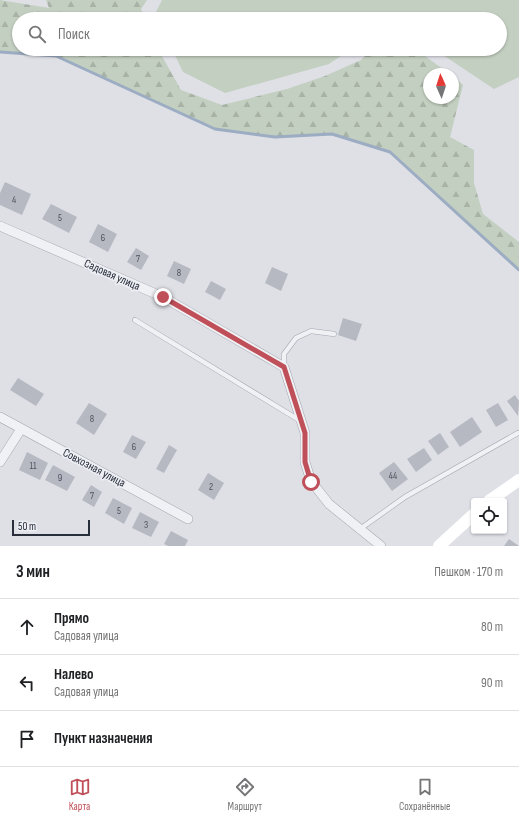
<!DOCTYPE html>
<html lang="ru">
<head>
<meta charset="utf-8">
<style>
	:root { --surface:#fff; --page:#f6f6f6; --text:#202124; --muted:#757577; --line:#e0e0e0; --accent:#bf4f58 }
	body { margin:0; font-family:"Sofia Sans Condensed",sans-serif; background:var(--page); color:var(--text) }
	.controls { position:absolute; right:12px; bottom:12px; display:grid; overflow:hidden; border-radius:4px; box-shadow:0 1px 3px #0004 }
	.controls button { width:36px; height:36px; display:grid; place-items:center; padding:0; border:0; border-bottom:1px solid var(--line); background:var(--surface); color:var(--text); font:20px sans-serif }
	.compass { position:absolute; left:423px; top:68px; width:36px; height:36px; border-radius:50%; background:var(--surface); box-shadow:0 1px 3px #0004; rotate:357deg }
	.scale { position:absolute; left:12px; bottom:10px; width:78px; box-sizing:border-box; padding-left:4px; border:2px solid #292e3b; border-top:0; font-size:11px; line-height:14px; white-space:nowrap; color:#292e3b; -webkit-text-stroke:3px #edeff4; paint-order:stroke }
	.stop { position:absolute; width:12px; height:12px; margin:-9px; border:3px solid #bf4f58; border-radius:50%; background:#fff }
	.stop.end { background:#bf4f58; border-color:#fff; box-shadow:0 1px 4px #0008 }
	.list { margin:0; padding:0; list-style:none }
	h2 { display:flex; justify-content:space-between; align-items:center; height:52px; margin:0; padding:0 16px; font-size:17px }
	h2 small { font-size:13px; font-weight:400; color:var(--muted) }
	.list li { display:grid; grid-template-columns:26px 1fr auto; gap:12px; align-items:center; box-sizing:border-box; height:56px; padding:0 16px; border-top:1px solid var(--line) }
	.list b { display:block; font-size:15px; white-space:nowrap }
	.list p { margin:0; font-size:13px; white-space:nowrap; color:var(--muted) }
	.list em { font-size:13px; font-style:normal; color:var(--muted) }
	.icon { flex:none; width:22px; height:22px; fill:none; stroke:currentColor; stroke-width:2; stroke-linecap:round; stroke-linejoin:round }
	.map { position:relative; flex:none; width:519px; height:546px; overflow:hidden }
	.search { position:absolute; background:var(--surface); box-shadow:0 1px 3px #0004; left:12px; right:12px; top:12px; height:44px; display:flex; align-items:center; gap:10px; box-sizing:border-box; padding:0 14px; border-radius:22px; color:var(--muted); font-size:15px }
	.sheet { height:220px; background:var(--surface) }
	nav { display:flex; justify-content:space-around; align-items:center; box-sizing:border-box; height:56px; border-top:1px solid var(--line); background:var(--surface); font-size:11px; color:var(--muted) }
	nav a { display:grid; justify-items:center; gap:2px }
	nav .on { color:var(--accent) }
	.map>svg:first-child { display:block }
</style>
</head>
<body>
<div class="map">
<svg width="519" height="546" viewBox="0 0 519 546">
	<defs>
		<pattern id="forest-firs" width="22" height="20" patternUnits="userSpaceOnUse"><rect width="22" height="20" fill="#c3cfc0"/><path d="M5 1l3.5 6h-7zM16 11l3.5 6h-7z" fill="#a8b2a6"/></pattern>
	</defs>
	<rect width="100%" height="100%" fill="#dee0e6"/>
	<path fill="#c3cfc0" d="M162,0h357v77l-25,12 -60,-40h66v-30h-342l-3,-5z
		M172,49h179l-22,15 -104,29 -42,-21z"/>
	<path fill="url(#forest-firs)" d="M0,0l49,8 -3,-8h101l-6,9 4,10h-126v30h139l23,41 41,15 65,-16 38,-13 36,-16 10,-11h44l35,25h-21v24h24v-22l10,9 -13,52 24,13v33l9,31 36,28v28l-129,-118 -58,-18 -57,3 -60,-8 -159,-73 -56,-4z"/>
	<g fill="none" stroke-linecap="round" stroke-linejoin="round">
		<path stroke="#9cacc2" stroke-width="3" d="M0,52l56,4 159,73 60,8 57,-3 58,18 129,118"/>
	</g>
	<path fill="#b6b9c2" d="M5,182l26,12 -9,21 -22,-10v-12z
		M51,204l26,13 -8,16 -27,-14z
		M98,224l19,10 -9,18 -19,-10z
		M136,248l13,8 -8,14 -14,-8z
		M174,261l17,8 -7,15 -17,-8z
		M272,267l16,7 -7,17 -16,-8z
		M211,281l15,8 -6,11 -15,-8z
		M343,318l19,6 -6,17 -18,-6z
		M18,378l26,16 -8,12 -26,-16z
		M515,395l4,6 -1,15 -11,-15z
		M89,403l18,11 -13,21 -18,-12z
		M498,403l10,17 -12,7 -10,-17z
		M472,417l10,15 -22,15 -10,-15z
		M440,433l9,14 -11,8 -10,-14z
		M132,435l14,7 -10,17 -13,-7z
		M169,445l8,5 -13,23 -8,-4z
		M424,448l8,12 -16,12 -9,-13z
		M27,452l21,11 -8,17 -21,-10z
		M394,462l14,17 -16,12 -13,-18z
		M53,465l22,12 -8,14 -22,-11z
		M208,473l16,10 -10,17 -16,-10z
		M91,485l11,7 -8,15 -12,-7z
		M113,498l19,10 -8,16 -19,-11z
		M140,512l19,10 -8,15 -19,-9z
		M171,531l17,9 -3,6h-17l-4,-2z
		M509,539l10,7h-15z"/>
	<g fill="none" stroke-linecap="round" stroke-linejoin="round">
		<g stroke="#a4a7af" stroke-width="5.5">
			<path id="service" d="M135,320l164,100
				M284,367v-13l12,-16 15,-7 23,3
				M360,529l45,-32 113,-64"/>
		</g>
		<g stroke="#a4a7af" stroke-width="10">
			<path id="minor" d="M0,226l163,71 121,70 21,66v29l6,19 18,23 52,42
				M0,417l188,102
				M0,462l21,-33"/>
		</g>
		<use href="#service" stroke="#f0f1f4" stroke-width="4.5"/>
		<use href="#minor" stroke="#f0f1f4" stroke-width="9"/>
		<path stroke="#fff" stroke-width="12" d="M489,501l30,-21
			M439,546l35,-32"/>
	</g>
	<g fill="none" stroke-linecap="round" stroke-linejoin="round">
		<path stroke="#bf4f58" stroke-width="5" d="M163,297l121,70 21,66v29l6,20"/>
	</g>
	<g text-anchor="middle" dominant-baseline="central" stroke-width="3.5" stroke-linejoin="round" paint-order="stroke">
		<g font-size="10" fill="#4c515d">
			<text x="14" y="200">4</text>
			<text x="60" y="218">5</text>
			<text x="103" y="238">6</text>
			<text x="138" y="259">7</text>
			<text x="179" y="273">8</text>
			<text x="92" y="419">8</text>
			<text x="134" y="447">6</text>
			<text x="33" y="466">11</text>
			<text x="393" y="476">44</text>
			<text x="60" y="478">9</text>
			<text x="211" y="487">2</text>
			<text x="92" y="496">7</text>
			<text x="119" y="511">5</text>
			<text x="146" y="525">3</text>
		</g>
		<g font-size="12" fill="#292e3b" stroke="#edeff4">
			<text transform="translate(112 275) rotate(24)">Садовая улица</text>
			<text transform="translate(94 468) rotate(28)">Совхозная улица</text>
		</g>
	</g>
</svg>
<div class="controls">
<button><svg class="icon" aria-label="locate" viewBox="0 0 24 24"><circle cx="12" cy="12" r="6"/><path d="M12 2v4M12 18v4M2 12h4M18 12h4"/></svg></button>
</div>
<svg class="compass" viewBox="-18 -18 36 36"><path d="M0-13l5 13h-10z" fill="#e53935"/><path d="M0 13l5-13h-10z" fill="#757577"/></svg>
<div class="scale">50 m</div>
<div class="stop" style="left:311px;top:482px"></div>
<div class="stop end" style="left:163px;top:297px"></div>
<div class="search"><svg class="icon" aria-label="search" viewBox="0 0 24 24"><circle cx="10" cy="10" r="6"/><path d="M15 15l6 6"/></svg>Поиск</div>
</div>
<section class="sheet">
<h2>3 мин<small>Пешком · 170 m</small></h2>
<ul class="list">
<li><svg class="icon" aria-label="ahead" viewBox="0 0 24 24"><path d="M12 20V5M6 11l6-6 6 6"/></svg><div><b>Прямо</b><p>Садовая улица</p></div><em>80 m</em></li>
<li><svg class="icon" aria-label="left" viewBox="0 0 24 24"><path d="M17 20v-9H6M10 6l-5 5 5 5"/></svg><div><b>Налево</b><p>Садовая улица</p></div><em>90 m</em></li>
<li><svg class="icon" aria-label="arrive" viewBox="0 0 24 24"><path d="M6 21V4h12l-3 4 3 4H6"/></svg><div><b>Пункт назначения</b></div></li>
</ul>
</section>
<nav>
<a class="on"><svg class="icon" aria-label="map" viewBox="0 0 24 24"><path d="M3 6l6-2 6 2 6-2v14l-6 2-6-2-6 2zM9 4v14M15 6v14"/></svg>Карта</a>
<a><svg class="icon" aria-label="directions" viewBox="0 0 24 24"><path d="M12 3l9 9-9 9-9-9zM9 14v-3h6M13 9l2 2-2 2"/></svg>Маршрут</a>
<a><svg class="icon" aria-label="saved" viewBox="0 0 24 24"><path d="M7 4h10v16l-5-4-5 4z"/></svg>Сохранённые</a>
</nav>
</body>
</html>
